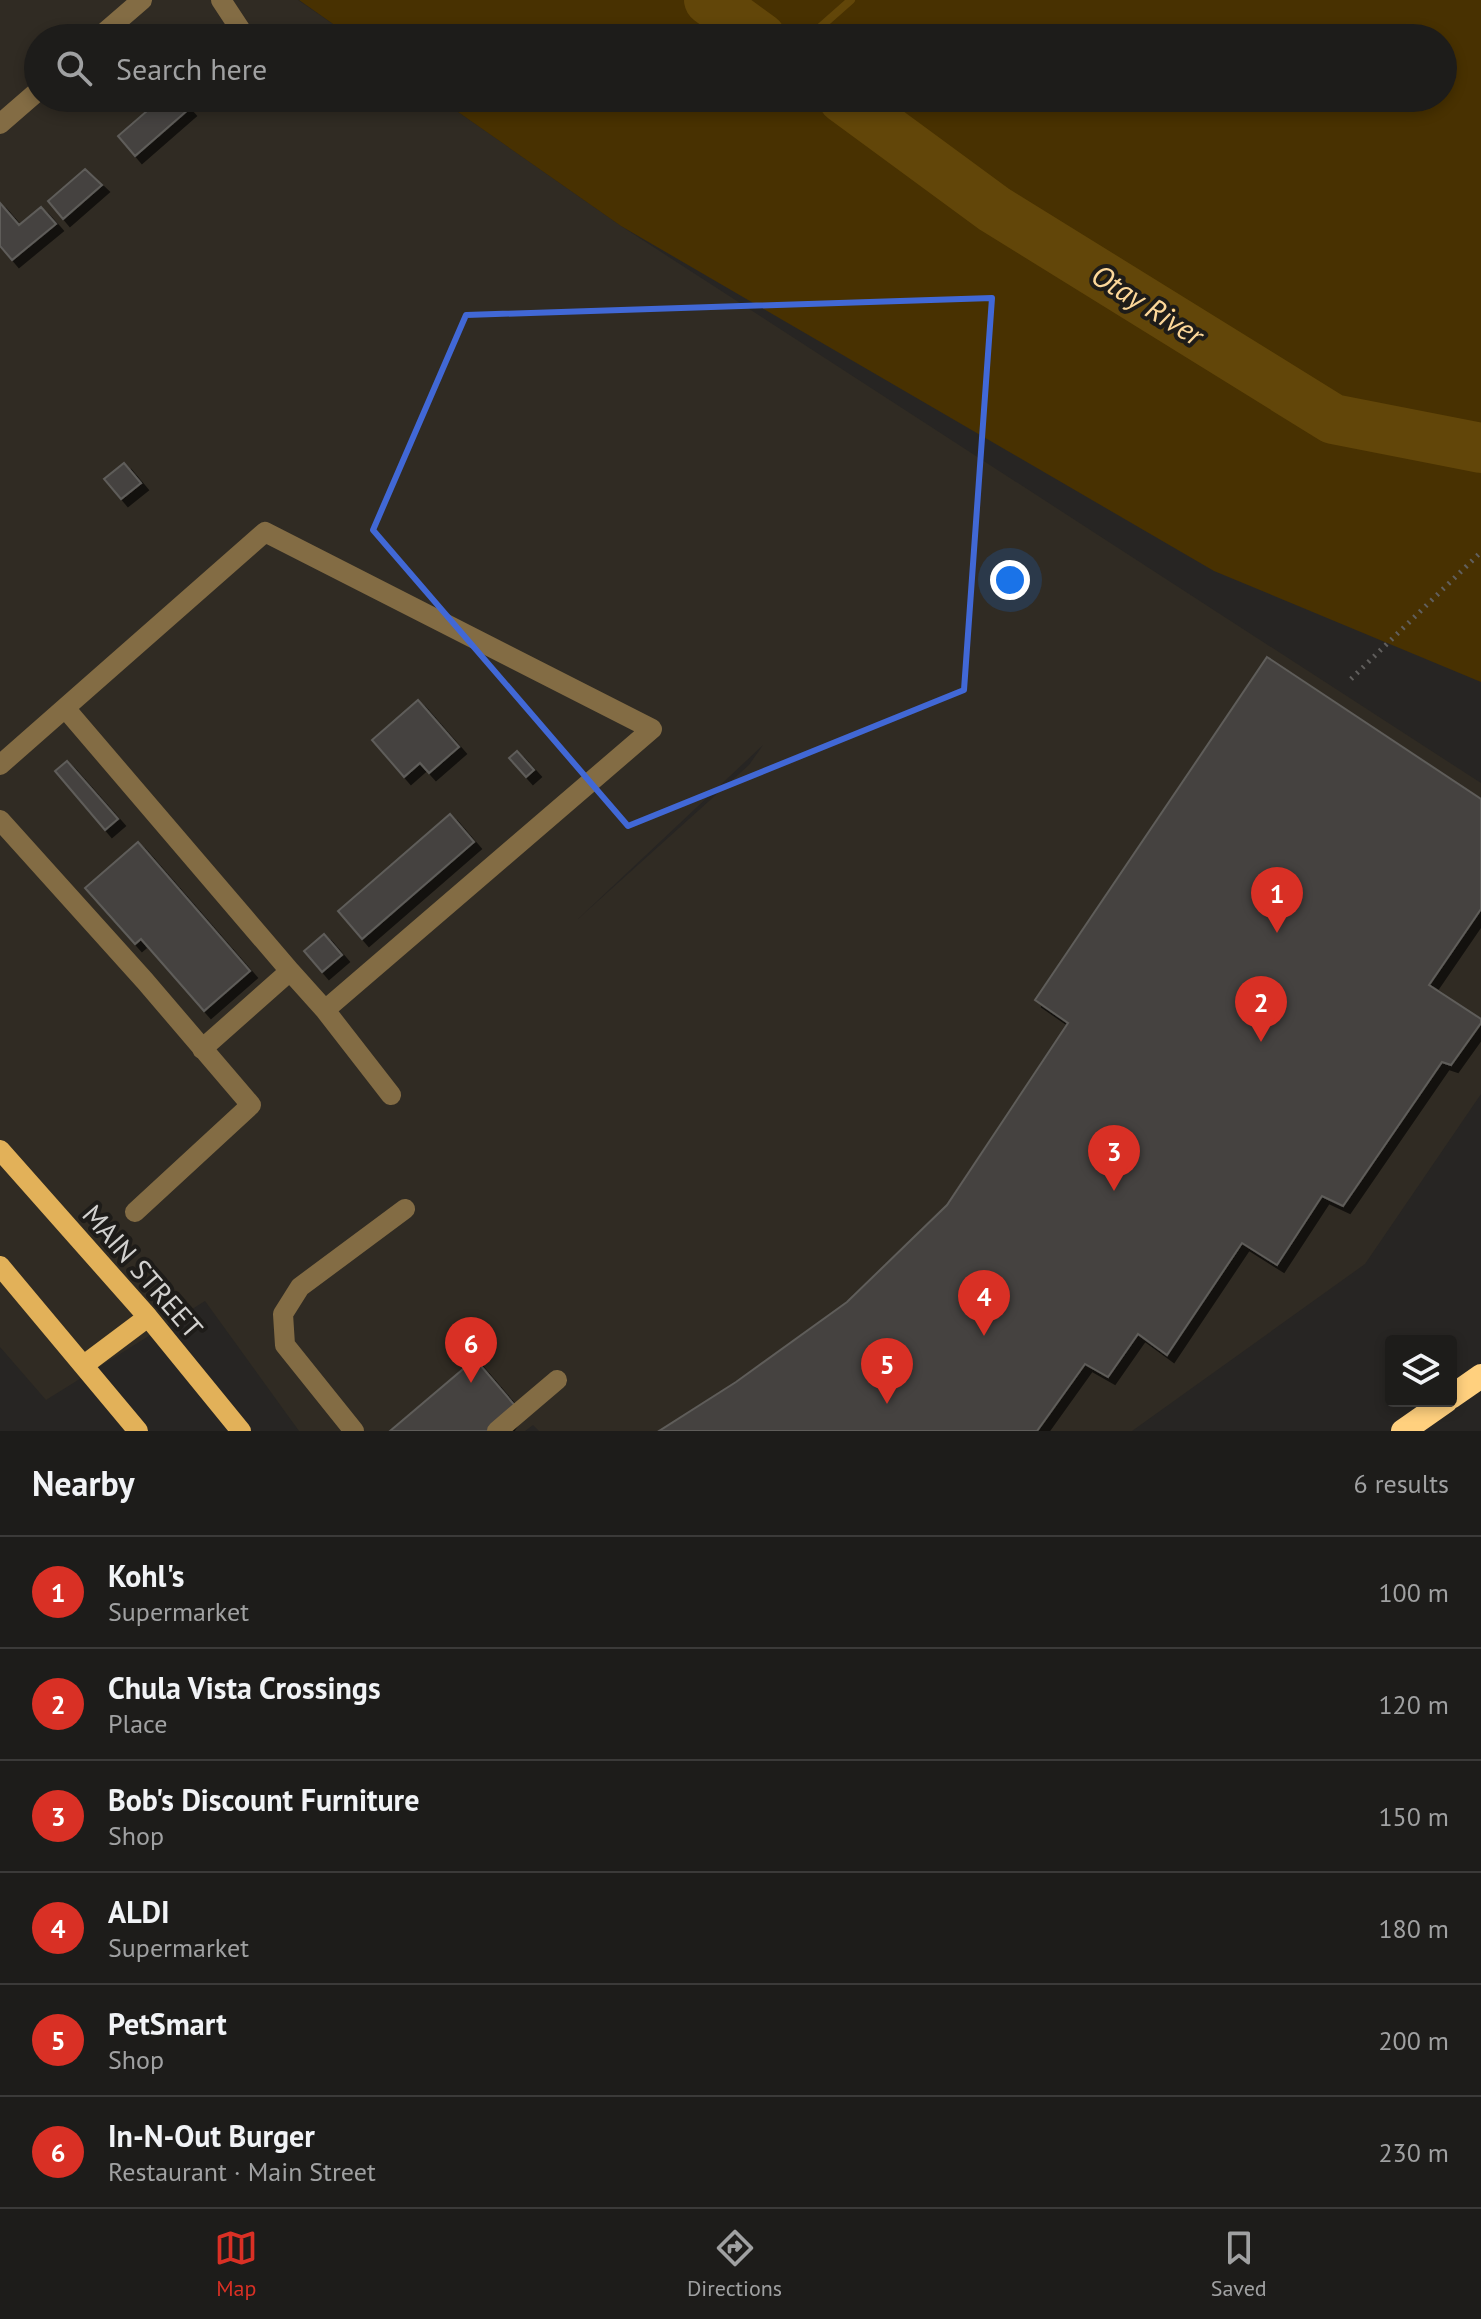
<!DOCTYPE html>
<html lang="en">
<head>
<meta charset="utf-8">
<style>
	:root { --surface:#1d1c1a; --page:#252523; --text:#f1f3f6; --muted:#a0a1a2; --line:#3b3a39; --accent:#d93025 }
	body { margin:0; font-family:"PT Sans",sans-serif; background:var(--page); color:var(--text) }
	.controls { position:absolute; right:24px; bottom:24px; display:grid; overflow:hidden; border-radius:8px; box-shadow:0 4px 12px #0003 }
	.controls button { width:72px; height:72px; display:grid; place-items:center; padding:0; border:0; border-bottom:2px solid var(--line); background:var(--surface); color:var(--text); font:40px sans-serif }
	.you { position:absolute; left:1010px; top:580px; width:28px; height:28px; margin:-20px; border:6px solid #fff; border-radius:50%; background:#1a73e8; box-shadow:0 0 0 12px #1a73e833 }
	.badge { display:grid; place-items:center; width:52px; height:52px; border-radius:50%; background:var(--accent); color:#fff; font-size:26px; font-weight:700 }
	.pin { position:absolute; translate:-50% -66px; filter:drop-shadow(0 2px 4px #0008) }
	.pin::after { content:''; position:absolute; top:42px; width:28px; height:24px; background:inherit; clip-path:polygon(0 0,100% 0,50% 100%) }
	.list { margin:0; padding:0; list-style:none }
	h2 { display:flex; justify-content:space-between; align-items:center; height:104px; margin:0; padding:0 32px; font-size:34px }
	h2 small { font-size:26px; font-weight:400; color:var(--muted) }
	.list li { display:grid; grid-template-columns:52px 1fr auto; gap:24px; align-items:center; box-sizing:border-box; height:112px; padding:0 32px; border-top:2px solid var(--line) }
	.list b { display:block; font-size:30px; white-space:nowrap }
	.list p { margin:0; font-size:26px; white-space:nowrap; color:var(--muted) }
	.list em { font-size:26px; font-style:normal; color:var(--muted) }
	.icon { flex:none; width:44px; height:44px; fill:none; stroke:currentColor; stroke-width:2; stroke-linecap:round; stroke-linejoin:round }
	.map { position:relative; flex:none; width:1481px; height:1431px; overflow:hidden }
	.search { position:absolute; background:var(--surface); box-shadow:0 4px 12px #0003; left:24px; right:24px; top:24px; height:88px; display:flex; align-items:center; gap:20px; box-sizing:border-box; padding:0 28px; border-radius:44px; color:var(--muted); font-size:30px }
	.sheet { height:776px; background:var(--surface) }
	nav { display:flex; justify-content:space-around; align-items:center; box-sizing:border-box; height:112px; border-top:2px solid var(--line); background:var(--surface); font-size:22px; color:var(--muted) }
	nav a { display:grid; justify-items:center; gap:4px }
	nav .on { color:var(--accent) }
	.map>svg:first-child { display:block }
</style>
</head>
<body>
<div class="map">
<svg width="1481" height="1431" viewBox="0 0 1481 1431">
	<defs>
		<filter id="shadow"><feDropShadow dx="7" dy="7" stdDeviation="0" flood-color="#0009"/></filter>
	</defs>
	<rect width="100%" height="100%" fill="#272523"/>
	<path fill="#302b23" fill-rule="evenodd" d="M0,0h298l55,38h-315v60h400l183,128 860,557v311l-116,170 -233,167h-593l-6,-6 -8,6h-226l-94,-130 -159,99 -46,-53zM763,745l-14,20 -171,154 1,-1z"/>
	<path fill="#483101" d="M299,0h1182v682l-267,-111 -593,-345 -183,-128h1005v-60h-1090z"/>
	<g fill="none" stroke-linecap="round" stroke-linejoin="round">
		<path stroke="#624609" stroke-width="8" d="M808,38l43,-38"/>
		<path stroke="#624609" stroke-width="50" d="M709,0l52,38
			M843,98l151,111 339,210 148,29"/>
	</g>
	<path fill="#454340" stroke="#5f5d5a" stroke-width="2" filter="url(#shadow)" d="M162,98h17l10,11 -54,47 -17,-20z
		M85,169l17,16 -39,34 -15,-18z
		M0,203l19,22 22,-18 15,17 -44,36 -12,-14z
		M124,463l17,20 -20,16 -17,-20z
		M1267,657l214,142v110l-52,76 52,34v4l-30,42 -9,-3 -99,144 -21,-10 -45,69 -35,-22 -75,112 -29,-21 -30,43 -23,-13 -48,67h-378l77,-49 111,-80 100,-97 121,-182 -33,-23z
		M418,700l41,47 -30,26 -9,-10 -16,14 -32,-37z
		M517,751l17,19 -8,7 -17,-19z
		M67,761l51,58 -13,11 -50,-59z
		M450,814l24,28 -112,97 -24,-28z
		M138,842l112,129 -46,40 -63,-72 -6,5 -50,-56z
		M324,934l18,21 -20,17 -18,-21z
		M475,1359l42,49 -15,23h-112z"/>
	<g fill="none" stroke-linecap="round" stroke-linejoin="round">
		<path stroke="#615f5d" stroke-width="5" stroke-dasharray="2 6" stroke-linecap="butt" d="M1351,679l130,-127"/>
		<path stroke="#836c44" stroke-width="20" d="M221,0l25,38
			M98,38l44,-38
			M0,124l38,-33
			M65,708l225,263
			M0,765l265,-233 387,197 -327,281
			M0,820l145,161 106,124 -116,107
			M202,1049l88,-78 35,39 66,85
			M354,1431l-69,-86 -2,-31 17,-27 105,-78
			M497,1431l60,-51"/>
		<path stroke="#e2b159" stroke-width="20" d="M0,1150l148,167 93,114
			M0,1266l138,165
			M84,1365l64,-48"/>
		<path stroke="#ffd07e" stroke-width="24" d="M1451,1397l30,-21
			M1403,1431l43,-30"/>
	</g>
	<path fill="none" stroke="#4168d6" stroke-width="6" stroke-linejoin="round" d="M992,298l-28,392 -336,136 -255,-296 93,-215z"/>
	<g text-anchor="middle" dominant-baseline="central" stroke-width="8" stroke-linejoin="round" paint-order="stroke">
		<g font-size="28" fill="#d2d1cf" stroke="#1e1c19">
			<text transform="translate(143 1271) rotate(49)">MAIN STREET</text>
		</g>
		<g font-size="30" font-style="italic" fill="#fcd799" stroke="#1e1c19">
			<text transform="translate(1148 304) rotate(32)">Otay River</text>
		</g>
	</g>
</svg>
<div class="controls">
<button><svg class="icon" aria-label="layers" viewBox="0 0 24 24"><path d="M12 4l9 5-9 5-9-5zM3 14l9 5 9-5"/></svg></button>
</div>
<div class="you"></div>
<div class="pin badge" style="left:1277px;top:933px">1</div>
<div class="pin badge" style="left:1261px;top:1042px">2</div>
<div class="pin badge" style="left:1114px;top:1191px">3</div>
<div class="pin badge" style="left:984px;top:1336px">4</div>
<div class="pin badge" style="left:887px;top:1404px">5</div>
<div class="pin badge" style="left:471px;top:1383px">6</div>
<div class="search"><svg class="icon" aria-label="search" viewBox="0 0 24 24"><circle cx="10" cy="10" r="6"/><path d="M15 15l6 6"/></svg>Search here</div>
</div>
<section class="sheet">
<h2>Nearby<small>6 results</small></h2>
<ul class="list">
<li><span class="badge">1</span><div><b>Kohl's</b><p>Supermarket</p></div><em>100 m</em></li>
<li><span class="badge">2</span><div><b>Chula Vista Crossings</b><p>Place</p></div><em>120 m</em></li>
<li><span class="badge">3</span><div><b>Bob's Discount Furniture</b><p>Shop</p></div><em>150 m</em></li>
<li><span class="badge">4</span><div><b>ALDI</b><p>Supermarket</p></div><em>180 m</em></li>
<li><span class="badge">5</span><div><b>PetSmart</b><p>Shop</p></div><em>200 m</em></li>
<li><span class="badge">6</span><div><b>In-N-Out Burger</b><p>Restaurant · Main Street</p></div><em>230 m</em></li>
</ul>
</section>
<nav>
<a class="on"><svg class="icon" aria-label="map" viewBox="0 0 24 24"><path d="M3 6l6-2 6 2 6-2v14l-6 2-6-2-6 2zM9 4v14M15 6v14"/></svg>Map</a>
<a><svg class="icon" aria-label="directions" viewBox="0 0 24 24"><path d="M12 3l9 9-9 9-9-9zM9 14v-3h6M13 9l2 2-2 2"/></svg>Directions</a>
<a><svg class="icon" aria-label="saved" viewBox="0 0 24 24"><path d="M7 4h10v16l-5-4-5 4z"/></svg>Saved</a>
</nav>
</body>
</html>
